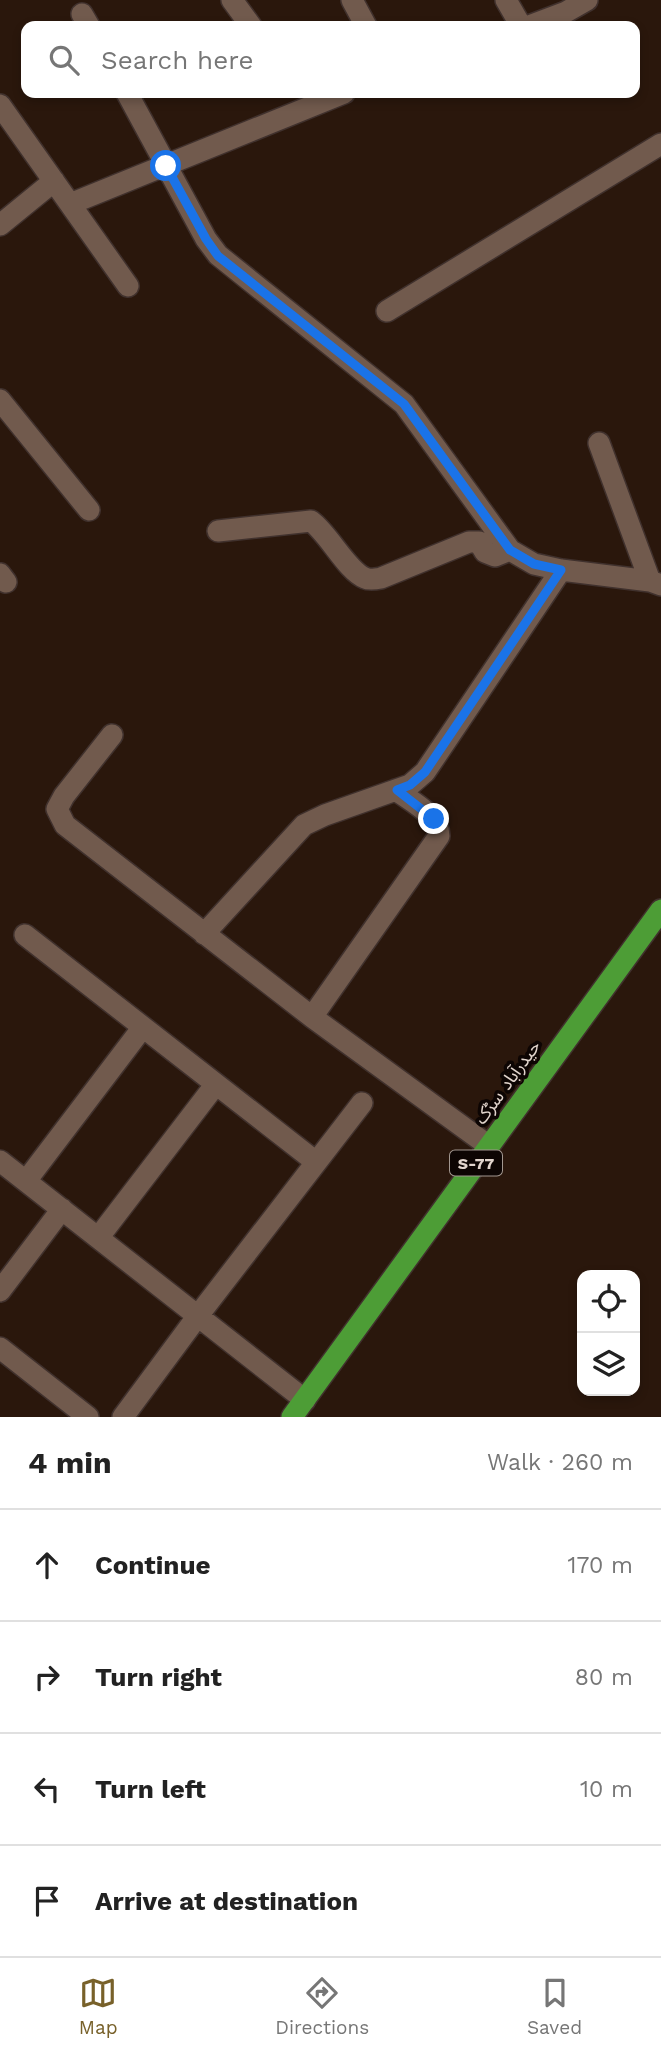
<!DOCTYPE html>
<html lang="en">
<head>
<meta charset="utf-8">
<style>
	:root { --surface:#fff; --page:#f6f6f6; --text:#222; --muted:#767676; --line:#e0e0e0; --accent:#78612a }
	body { margin:0; font-family:"Work Sans","Noto Sans Arabic",sans-serif; background:var(--page); color:var(--text) }
	.controls { position:absolute; right:21px; bottom:21px; display:grid; overflow:hidden; border-radius:14px; box-shadow:0 4px 10px #0003 }
	.controls button { width:63px; height:63px; display:grid; place-items:center; padding:0; border:0; border-bottom:2px solid var(--line); background:var(--surface); color:var(--text); font:35px sans-serif }
	.stop { position:absolute; width:21px; height:21px; margin:-16px; border:5px solid #1a73e8; border-radius:50%; background:#fff }
	.stop.end { background:#1a73e8; border-color:#fff; box-shadow:0 2px 7px #0008 }
	.list { margin:0; padding:0; list-style:none }
	h2 { display:flex; justify-content:space-between; align-items:center; height:91px; margin:0; padding:0 28px; font-size:30px }
	h2 small { font-size:23px; font-weight:400; color:var(--muted) }
	.list li { display:grid; grid-template-columns:46px 1fr auto; gap:21px; align-items:center; box-sizing:border-box; height:112px; padding:0 28px; border-top:2px solid var(--line) }
	.list b { display:block; font-size:26px; white-space:nowrap }
	.list em { font-size:23px; font-style:normal; color:var(--muted) }
	.icon { flex:none; width:38px; height:38px; fill:none; stroke:currentColor; stroke-width:2; stroke-linecap:round; stroke-linejoin:round }
	.map { position:relative; flex:none; width:661px; height:1417px; overflow:hidden }
	.search { position:absolute; background:var(--surface); box-shadow:0 4px 10px #0003; left:21px; right:21px; top:21px; height:77px; display:flex; align-items:center; gap:18px; box-sizing:border-box; padding:0 24px; border-radius:14px; color:var(--muted); font-size:26px }
	.sheet { height:539px; background:var(--surface) }
	nav { display:flex; justify-content:space-around; align-items:center; box-sizing:border-box; height:98px; border-top:2px solid var(--line); background:var(--surface); font-size:19px; color:var(--muted) }
	nav a { display:grid; justify-items:center; gap:4px }
	nav .on { color:var(--accent) }
	.map>svg:first-child { display:block }
</style>
</head>
<body>
<div class="map">
<svg width="661" height="1417" viewBox="0 0 661 1417">
	<rect width="100%" height="100%" fill="#2a170c"/>
	<g fill="none" stroke-linecap="round" stroke-linejoin="round">
		<g stroke="#40312d" stroke-width="24">
			<path id="minor" d="M232,0l19,26
				M352,0l14,26
				M506,0l15,26
				M82,14l7,12
				M529,26l37,-14 21,-12
				M127,93l79,146 12,16 186,149 106,146 24,14 27,6 89,11 11,4
				M0,105l128,181
				M70,204l274,-111
				M0,225l54,-44
				M387,311l274,-167
				M0,400l89,110
				M599,443l51,138
				M218,531l93,-10c18,13 36,50 54,57 4,2 11,1 16,0l88,-36h10l6,10 10,4 15,-6
				M0,574l6,8
				M112,735l-48,61 -7,13 8,16 247,192 177,129
				M204,934l100,-109 21,-10 85,-30 15,-13 136,-202
				M25,935l291,227
				M312,1017l127,-181c0,-21 -27,-34 -43,-46
				M0,1161l305,239
				M26,1181l117,-154
				M98,1238l118,-154
				M0,1291l62,-82
				M0,1348l88,69
				M123,1417l74,-100 165,-214"/>
		</g>
		<g stroke="#40312d" stroke-width="24">
			<path id="highway" d="M292,1417l369,-507"/>
		</g>
		<use href="#minor" stroke="#715a4d" stroke-width="21"/>
		<use href="#highway" stroke="#4d9d36" stroke-width="21"/>
	</g>
	<g fill="none" stroke-linecap="round" stroke-linejoin="round">
		<path stroke="#1a73e8" stroke-width="9" d="M166,166l40,73 12,17 186,148 106,146 24,14 27,6 -136,202 -15,13 -13,5 37,29"/>
	</g>
	<g text-anchor="middle" dominant-baseline="central" stroke-width="7" stroke-linejoin="round" paint-order="stroke">
		<rect fill="#0d0503" stroke="#a29790" stroke-width="2" x="450" y="1150.5" width="52" height="25" rx="5"/>
		<g font-size="16" font-weight="bold" fill="#e2d5cd">
			<text x="476" y="1163">S-77</text>
		</g>
		<g font-size="18" fill="#e2d5cd" stroke="#0d0503">
			<text transform="translate(507 1082) rotate(-54)">حیدرآباد سڑک</text>
		</g>
	</g>
</svg>
<div class="controls">
<button><svg class="icon" aria-label="locate" viewBox="0 0 24 24"><circle cx="12" cy="12" r="6"/><path d="M12 2v4M12 18v4M2 12h4M18 12h4"/></svg></button>
<button><svg class="icon" aria-label="layers" viewBox="0 0 24 24"><path d="M12 4l9 5-9 5-9-5zM3 14l9 5 9-5"/></svg></button>
</div>
<div class="stop" style="left:166px;top:166px"></div>
<div class="stop end" style="left:434px;top:819px"></div>
<div class="search"><svg class="icon" aria-label="search" viewBox="0 0 24 24"><circle cx="10" cy="10" r="6"/><path d="M15 15l6 6"/></svg>Search here</div>
</div>
<section class="sheet">
<h2>4 min<small>Walk · 260 m</small></h2>
<ul class="list">
<li><svg class="icon" aria-label="ahead" viewBox="0 0 24 24"><path d="M12 20V5M6 11l6-6 6 6"/></svg><div><b>Continue</b></div><em>170 m</em></li>
<li><svg class="icon" aria-label="right" viewBox="0 0 24 24"><path d="M7 20v-9h11M14 6l5 5-5 5"/></svg><div><b>Turn right</b></div><em>80 m</em></li>
<li><svg class="icon" aria-label="left" viewBox="0 0 24 24"><path d="M17 20v-9H6M10 6l-5 5 5 5"/></svg><div><b>Turn left</b></div><em>10 m</em></li>
<li><svg class="icon" aria-label="arrive" viewBox="0 0 24 24"><path d="M6 21V4h12l-3 4 3 4H6"/></svg><div><b>Arrive at destination</b></div></li>
</ul>
</section>
<nav>
<a class="on"><svg class="icon" aria-label="map" viewBox="0 0 24 24"><path d="M3 6l6-2 6 2 6-2v14l-6 2-6-2-6 2zM9 4v14M15 6v14"/></svg>Map</a>
<a><svg class="icon" aria-label="directions" viewBox="0 0 24 24"><path d="M12 3l9 9-9 9-9-9zM9 14v-3h6M13 9l2 2-2 2"/></svg>Directions</a>
<a><svg class="icon" aria-label="saved" viewBox="0 0 24 24"><path d="M7 4h10v16l-5-4-5 4z"/></svg>Saved</a>
</nav>
</body>
</html>
